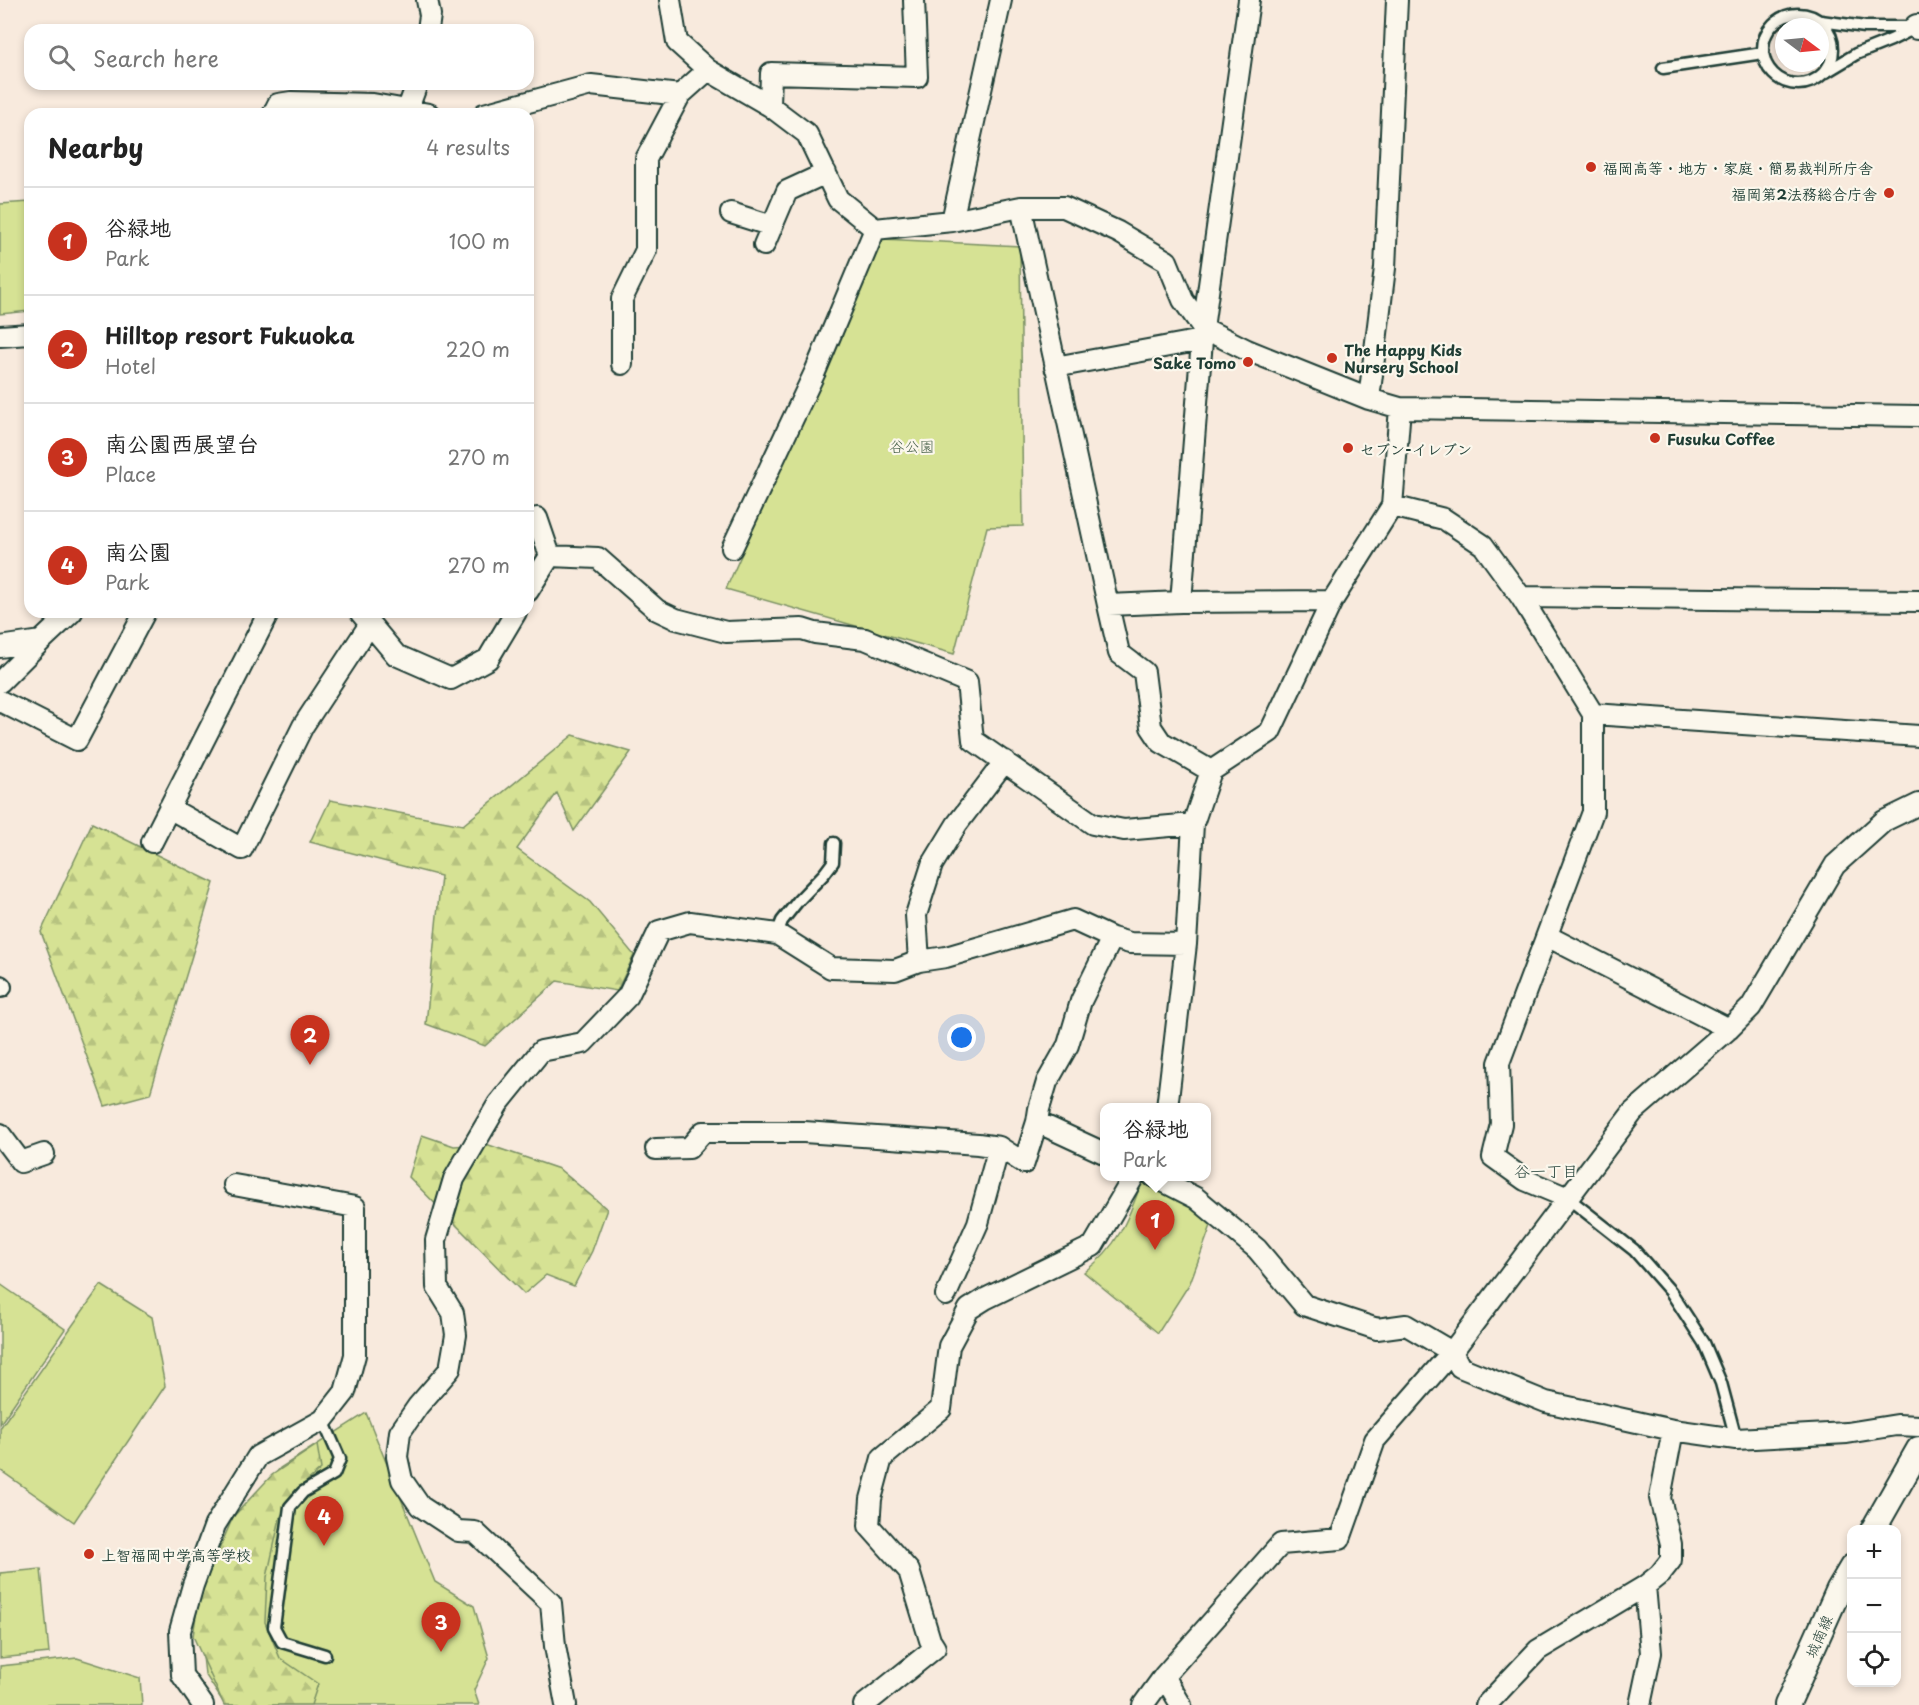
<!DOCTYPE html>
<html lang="en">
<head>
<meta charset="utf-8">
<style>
	:root { --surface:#fff; --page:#f2f2f2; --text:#222; --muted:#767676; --line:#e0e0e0; --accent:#c8321e }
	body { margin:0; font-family:"Playpen Sans","Klee One",sans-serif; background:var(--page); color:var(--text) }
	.controls { position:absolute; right:18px; bottom:18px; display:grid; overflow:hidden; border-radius:12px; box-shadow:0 3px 9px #0003 }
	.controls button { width:54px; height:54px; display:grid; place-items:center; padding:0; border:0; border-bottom:2px solid var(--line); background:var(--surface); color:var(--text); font:30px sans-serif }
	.compass { position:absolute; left:1775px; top:18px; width:54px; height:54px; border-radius:50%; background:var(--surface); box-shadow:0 3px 9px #0003; rotate:106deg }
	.you { position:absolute; left:962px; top:1038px; width:21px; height:21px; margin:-15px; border:4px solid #fff; border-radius:50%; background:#1a73e8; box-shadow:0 0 0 9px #1a73e833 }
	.badge { display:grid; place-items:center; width:39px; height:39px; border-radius:50%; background:var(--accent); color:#fff; font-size:20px; font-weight:700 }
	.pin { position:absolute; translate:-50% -50px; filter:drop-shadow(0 2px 3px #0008) }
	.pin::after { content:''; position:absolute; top:32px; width:21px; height:18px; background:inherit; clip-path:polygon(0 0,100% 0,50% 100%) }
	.popup { position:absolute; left:1100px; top:1103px; width:111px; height:78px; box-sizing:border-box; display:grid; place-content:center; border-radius:12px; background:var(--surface); filter:drop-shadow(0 2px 4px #0005); font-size:20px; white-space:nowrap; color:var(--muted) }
	.popup b { font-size:22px; color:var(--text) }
	.popup::after { content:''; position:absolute; left:50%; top:100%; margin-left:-12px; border:12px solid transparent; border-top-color:var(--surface) }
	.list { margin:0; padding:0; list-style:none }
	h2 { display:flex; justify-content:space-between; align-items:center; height:78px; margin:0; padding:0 24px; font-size:26px }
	h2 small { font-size:20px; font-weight:400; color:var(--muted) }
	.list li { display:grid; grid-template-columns:39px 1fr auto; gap:18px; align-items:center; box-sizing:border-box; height:108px; padding:0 24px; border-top:2px solid var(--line) }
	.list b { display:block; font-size:22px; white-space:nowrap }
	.list p { margin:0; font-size:20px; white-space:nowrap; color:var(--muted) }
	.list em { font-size:20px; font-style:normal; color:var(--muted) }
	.icon { flex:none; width:33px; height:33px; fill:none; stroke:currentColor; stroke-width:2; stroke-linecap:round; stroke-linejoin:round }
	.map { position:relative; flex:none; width:1919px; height:1705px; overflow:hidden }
	.search { position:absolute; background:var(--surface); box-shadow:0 3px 9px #0003; left:24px; top:24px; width:510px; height:66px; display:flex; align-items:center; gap:15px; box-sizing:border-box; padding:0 21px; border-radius:18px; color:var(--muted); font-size:22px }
	.panel { position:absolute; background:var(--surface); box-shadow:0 3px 9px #0003; left:24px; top:108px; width:510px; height:510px; border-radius:18px }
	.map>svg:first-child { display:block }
</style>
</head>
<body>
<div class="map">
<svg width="1919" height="1705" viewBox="0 0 1919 1705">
	<defs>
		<pattern id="forest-firs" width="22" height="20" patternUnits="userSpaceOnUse" patternTransform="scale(1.5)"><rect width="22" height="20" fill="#d6e294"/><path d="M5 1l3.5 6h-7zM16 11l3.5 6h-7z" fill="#b7c380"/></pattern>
	</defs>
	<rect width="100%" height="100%" fill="#f8eadd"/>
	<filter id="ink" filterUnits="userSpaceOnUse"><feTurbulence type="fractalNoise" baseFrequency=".0167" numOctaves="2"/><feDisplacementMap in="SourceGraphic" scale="12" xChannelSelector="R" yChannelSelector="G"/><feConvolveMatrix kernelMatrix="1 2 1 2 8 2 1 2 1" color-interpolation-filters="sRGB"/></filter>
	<g filter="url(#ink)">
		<path fill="#d6e294" stroke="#7a9064" stroke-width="1.5" d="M30,202v109l-30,3v-110z
			M883,239l137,7 3,280 -36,1 -33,127 -228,-65z
			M1142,1181l55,24 16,15 -23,63 -32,50 -74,-61c34,-25 44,-52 58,-91z
			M0,1284l65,45 -65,95z
			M101,1285l51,32 13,69 -91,136 -74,-52v-42z
			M366,1413l69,169 39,24 15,52 -15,32 5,15h-254l-20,-31 -5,-44 41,-114 39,-48z
			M41,1569l8,84 -49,5v-85z
			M77,1658l63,20 2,27h-142v-39z"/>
		<path fill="url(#forest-firs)" stroke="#7a9064" stroke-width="1.5" d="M573,735l58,17 -57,79 -17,-38 -40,56 73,53 44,53 -17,36 -60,-10 -72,65 -59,-22 15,-148 -131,-34 20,-42 133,25z
			M92,823l122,60 -64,211 -45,12 -64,-174z
			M422,1135l32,11 32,-2 73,25 48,40 -15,42 -18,35 -28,-11 -22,19 -115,-117z
			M317,1445l4,24 -24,21 -17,28 -13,59 -2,45 15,36 38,26 -7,21h-87l-31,-69 6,-40 34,-79 39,-42z"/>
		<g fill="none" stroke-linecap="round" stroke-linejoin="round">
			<g stroke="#1f3d34" stroke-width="15">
				<path id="service" d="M1763 49a35 35 0 1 1 70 0a35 35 0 1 1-70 0Z
					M1821,21l44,6h48
					M1663,68l100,-15
					M1826,72l30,-18 35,-14 26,-13
					M777,934l5,-13 16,-20 26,-27 9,-12 1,-19
					M1568,1198l66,52 37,42 33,51 17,40 15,56
					M323,1420l17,39 -6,15 -31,18 -13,15 -16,120 8,15 43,13"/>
			</g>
			<g stroke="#1f3d34" stroke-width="24">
				<path id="minor" d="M427,0l3,15 -2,15
					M670,0l7,42 31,28 62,36 37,28 31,65 37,30 77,-8 69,-14h43l54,25 49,29 16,39 20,28 44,22 122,49 31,9 519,8
					M770,106l1,-33 146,4 -3,-77
					M407,111l10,-27
					M273,114l5,-10 13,-2 82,2 56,10
					M484,114l107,-29 89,10 28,-25
					M1021,207l87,398 73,-3 151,-1
					M731,213l41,13
					M952,221l49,-221
					M764,245l23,-54 39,-18
					M0,336l30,-2
					M622,364v-65l24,-49v-91l34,-64
					M1055,367l147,-27
					M1369,399l16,-131 12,-268
					M732,548l83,-176 60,-143
					M550,556l48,2 59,52 19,9 50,13 76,-3 13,4 50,6 102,43 6,58 120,84 31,6 69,-6
					M528,591l22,-35 -13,-38
					M1521,597l398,4
					M1181,602l22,-274 46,-328
					M1108,605l11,48 25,19 7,55 10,15 50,29
					M360,612l36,43 55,24 37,-20 28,-47
					M0,647l41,-6 31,-29
					M0,682l41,-41
					M0,701l77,39 68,-128
					M1593,714l326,22
					M169,808l73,41 61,-123 67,-102
					M152,842l117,-230
					M1547,936l182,93
					M1112,938l18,5 56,1
					M919,961l-3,-46 16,-50 25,-41 48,-63
					M0,986l1,1
					M1167,1108l19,-164 7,-120 18,-53 59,-39 62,-131 60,-95 8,-98
					M0,1134l21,28 23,-8
					M656,1149l33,-1 14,-16h101l174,12 21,3 25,16 13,-41 67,31
					M1153,1176l43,22 61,51 47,56 73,24 29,-4 46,27 8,15 86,35 127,28 63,9 111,-6 50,-8 22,1
					M1568,1198l65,-86 96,-83 22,-22 84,-142 49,-44 35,-17
					M946,1295l32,-72 21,-76
					M1164,1676l17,29
					M203,1705l-21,-30 -2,-44 13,-46 22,-60 43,-69 65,-36 22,-28 10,-37v-148l-121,-22
					M566,1705l-11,-59 -4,-43 -76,-71 -17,-1 -38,-25 -18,-26 -5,-23 3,-25 18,-26 32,-37 6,-34 -3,-22 -16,-26 -1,-47 18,-61 44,-75 43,-53 42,-8 45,-47 31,-65 31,-9 87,12 54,34 64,2 24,-9 27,-4 127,-37 39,18 -31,63 -13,44 -21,37 -8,27 -2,13
					M864,1705l71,-57 -5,-8 -21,-69 -40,-45 2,-27 11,-41 59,-49 8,-63 20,-37 16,-10 108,-53 41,-70
					M1143,1705l21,-29 117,-132 59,-5 35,-99 77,-88 116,-154 -43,-18 -32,-23 8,-33 -2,-61 94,-251v-98l-72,-117 -38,-52 -39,-26 -52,-13
					M1486,1705l52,-55 107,-64 15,-12 11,-14v-16l-11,-46 13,-68
					M1640,1705l11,-52 -6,-67"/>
			</g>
			<g stroke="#1f3d34" stroke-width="28">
				<path id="tertiary" d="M1917,27h2
					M1873,1530l46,-81
					M1787,1705l52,-116 13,-22"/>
			</g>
			<use href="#service" stroke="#fbf7ec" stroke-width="10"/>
			<use href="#minor" stroke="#fbf7ec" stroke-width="20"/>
			<use href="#tertiary" stroke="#fbf7ec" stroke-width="24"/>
		</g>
	</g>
	<g fill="#c8321e" stroke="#fbf7ec" stroke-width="2">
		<circle cx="1591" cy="167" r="6"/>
		<circle cx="1889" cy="193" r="6"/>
		<circle cx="1332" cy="358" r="6"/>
		<circle cx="1248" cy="362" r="6"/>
		<circle cx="1655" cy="438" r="6"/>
		<circle cx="1348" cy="448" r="6"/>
		<circle cx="89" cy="1554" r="6"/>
	</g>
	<g text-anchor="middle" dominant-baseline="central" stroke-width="4.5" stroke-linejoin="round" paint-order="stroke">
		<g font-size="15" font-weight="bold" fill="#1f3d34" stroke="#fbf7ec" text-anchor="start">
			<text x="1603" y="167">福岡高等・地方・家庭・簡易裁判所庁舎</text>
			<text x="1877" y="193" text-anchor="end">福岡第2法務総合庁舎</text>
			<text x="1344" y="349">The Happy Kids<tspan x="1344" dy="17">Nursery School</tspan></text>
			<text x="1236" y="362" text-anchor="end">Sake Tomo</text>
			<text x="1667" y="438">Fusuku Coffee</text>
			<text x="1360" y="448">セブン-イレブン</text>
			<text x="101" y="1554">上智福岡中学高等学校</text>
		</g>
		<g font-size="15" fill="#445e47" stroke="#fbf7ec">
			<text x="912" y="445">谷公園</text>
		</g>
		<g font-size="15" fill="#1f3d34" stroke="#fbf7ec">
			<text transform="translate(1818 1636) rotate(-66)">城南線</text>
		</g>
		<g font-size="16" fill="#1f3d34" stroke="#fbf7ec">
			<text x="1546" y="1170">谷一丁目</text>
		</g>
	</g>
</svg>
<div class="controls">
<button>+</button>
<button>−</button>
<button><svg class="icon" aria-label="locate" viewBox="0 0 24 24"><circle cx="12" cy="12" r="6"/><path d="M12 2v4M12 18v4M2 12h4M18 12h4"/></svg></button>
</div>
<svg class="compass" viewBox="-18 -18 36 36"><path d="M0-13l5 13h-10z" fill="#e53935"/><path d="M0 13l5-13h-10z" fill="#767676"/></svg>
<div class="you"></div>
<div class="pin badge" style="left:1155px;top:1250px">1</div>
<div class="popup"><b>谷緑地</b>Park</div>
<div class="pin badge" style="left:310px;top:1065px">2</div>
<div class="pin badge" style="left:441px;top:1652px">3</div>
<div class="pin badge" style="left:324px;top:1546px">4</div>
<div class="search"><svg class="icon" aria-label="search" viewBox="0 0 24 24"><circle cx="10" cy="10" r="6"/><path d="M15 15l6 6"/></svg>Search here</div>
<section class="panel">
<h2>Nearby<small>4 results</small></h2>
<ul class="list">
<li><span class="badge">1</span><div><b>谷緑地</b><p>Park</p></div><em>100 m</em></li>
<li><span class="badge">2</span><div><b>Hilltop resort Fukuoka</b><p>Hotel</p></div><em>220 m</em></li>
<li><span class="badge">3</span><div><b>南公園西展望台</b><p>Place</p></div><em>270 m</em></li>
<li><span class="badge">4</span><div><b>南公園</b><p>Park</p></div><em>270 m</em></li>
</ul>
</section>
</div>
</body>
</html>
